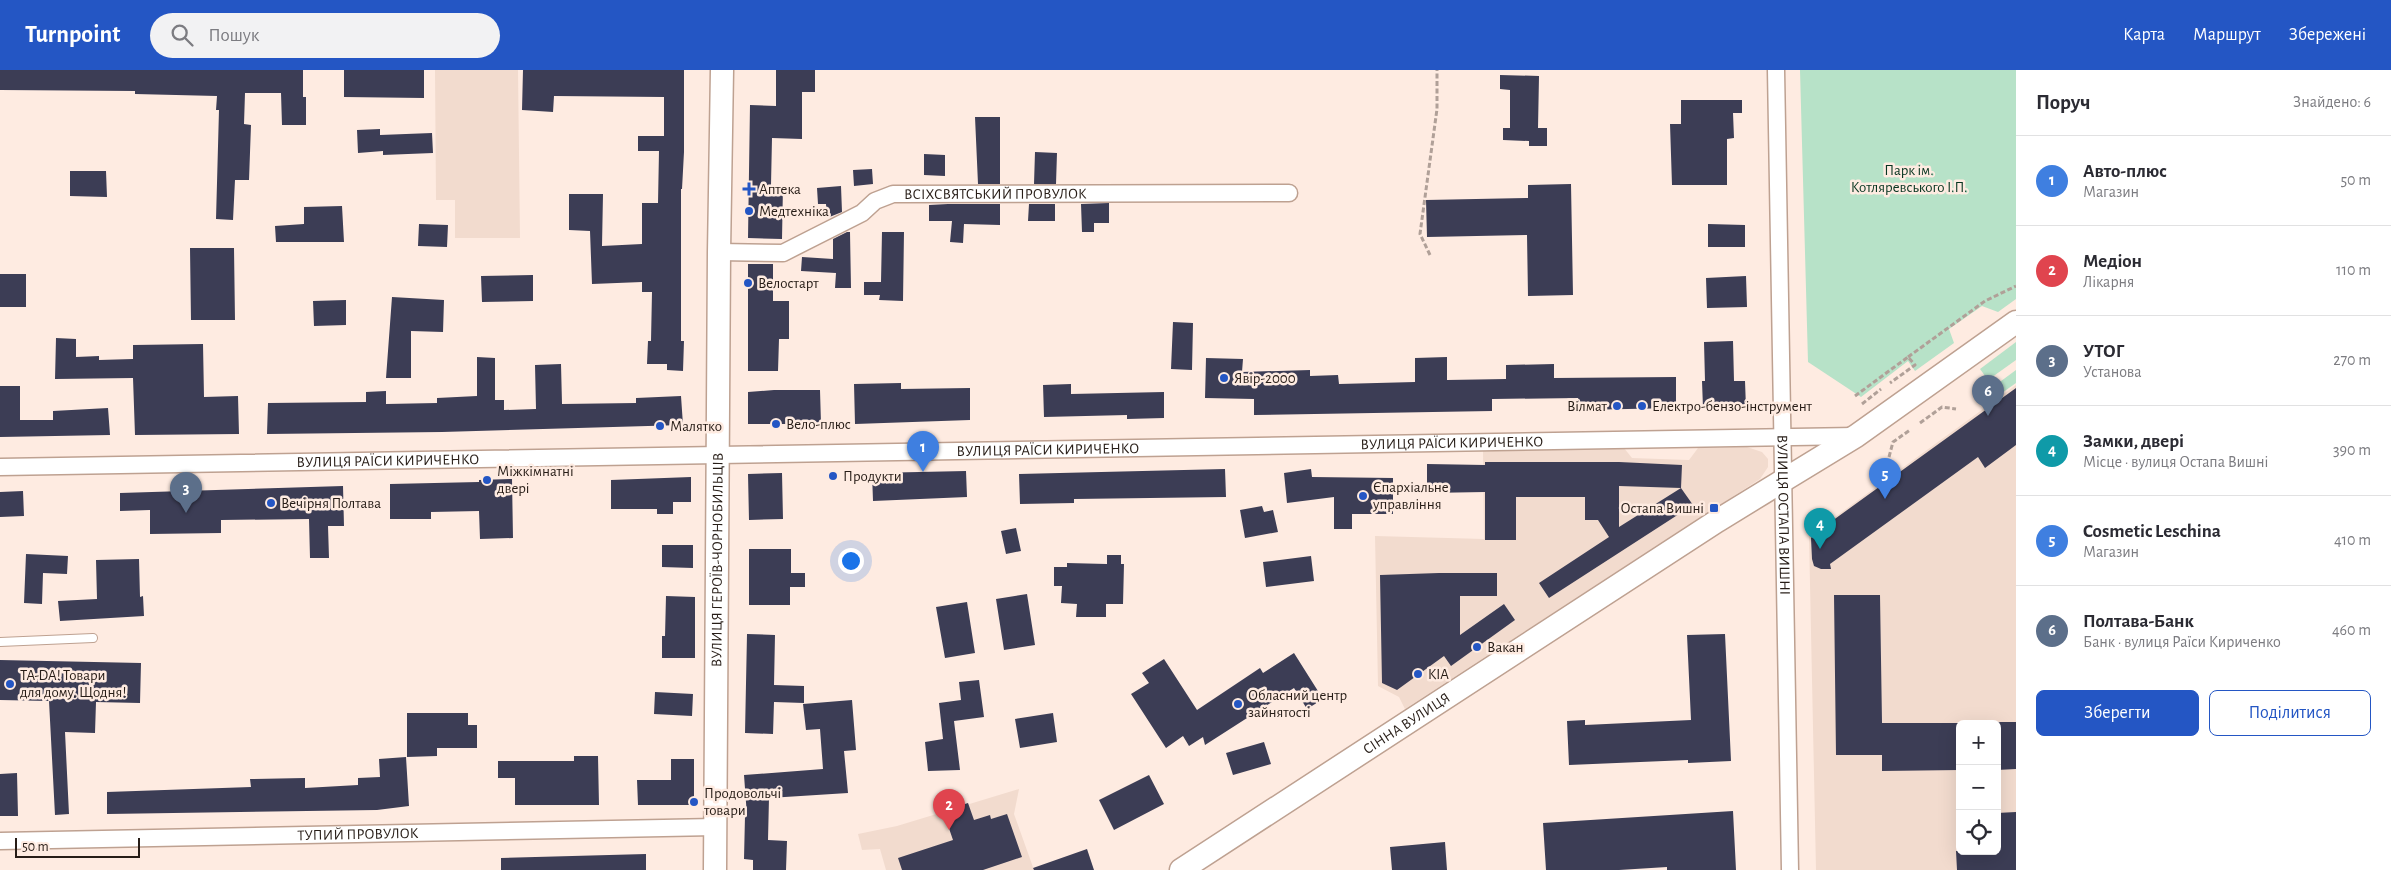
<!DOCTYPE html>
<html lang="uk">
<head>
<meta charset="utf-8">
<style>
	:root { --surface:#fff; --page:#f2f2f3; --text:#2b2b33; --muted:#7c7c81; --line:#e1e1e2; --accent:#2456c4 }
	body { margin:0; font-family:"Alegreya Sans",sans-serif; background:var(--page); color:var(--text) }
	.controls { position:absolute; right:15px; bottom:15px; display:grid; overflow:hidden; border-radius:8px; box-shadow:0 5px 20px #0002 }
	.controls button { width:45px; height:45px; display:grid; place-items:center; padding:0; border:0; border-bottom:1px solid var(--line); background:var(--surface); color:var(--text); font:25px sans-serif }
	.scale { position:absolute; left:15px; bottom:12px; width:125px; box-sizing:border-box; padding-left:5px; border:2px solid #271d17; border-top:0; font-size:14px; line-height:18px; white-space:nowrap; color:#271d17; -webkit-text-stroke:4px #feebe1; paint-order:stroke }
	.you { position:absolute; left:850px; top:490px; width:18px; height:18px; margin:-12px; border:4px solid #fff; border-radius:50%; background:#1a73e8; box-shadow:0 0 0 8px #1a73e833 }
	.badge { display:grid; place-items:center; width:32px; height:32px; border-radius:50%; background:var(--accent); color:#fff; font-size:16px; font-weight:700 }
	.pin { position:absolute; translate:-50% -41px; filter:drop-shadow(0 1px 2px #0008) }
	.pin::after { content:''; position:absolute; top:26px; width:18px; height:15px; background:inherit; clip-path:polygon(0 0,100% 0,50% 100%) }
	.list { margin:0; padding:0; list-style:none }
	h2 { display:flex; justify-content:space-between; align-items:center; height:65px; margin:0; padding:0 20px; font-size:21px }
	h2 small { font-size:16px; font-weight:400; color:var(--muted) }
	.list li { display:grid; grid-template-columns:32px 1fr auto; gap:15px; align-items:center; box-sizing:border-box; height:90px; padding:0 20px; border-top:1px solid var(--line) }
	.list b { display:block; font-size:19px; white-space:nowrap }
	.list p { margin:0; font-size:16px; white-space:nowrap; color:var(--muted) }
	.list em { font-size:16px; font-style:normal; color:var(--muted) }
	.actions { display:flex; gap:10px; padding:15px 20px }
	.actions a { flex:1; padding:11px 0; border:1px solid var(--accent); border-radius:8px; text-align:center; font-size:18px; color:var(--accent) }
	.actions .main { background:var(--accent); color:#fff }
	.icon { flex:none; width:28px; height:28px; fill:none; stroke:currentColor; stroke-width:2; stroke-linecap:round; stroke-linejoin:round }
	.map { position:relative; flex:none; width:2016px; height:800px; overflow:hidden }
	header { display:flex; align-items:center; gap:30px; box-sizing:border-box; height:70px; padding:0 25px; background:var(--accent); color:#fff }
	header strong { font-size:24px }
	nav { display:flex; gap:28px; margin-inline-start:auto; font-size:18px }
	.search { width:350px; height:45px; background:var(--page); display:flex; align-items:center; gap:12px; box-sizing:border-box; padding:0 18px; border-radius:28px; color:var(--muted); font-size:19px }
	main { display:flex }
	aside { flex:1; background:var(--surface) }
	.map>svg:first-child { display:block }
</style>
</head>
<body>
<header>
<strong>Turnpoint</strong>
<div class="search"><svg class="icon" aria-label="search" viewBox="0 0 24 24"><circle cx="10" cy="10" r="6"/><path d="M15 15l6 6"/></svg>Пошук</div>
<nav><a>Карта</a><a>Маршрут</a><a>Збережені</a></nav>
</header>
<main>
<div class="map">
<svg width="2016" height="800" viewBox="0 0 2016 800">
	<rect width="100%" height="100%" fill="#feebe1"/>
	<path fill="#f2dbce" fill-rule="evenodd" d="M435,0h83l2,168h-65v-38h-19z
		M2016,315v485h-200l-7,-334zM1960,654h37v127h-37z
		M1747,377l15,5 6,7v8l-8,12 -20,13 -335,217 -6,-12 -21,-11 -3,-150 109,3 -1,-89 141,-2 8,10 57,2 9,-12z
		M1019,719l-5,25 20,56h-148l-6,-21 -18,1 -4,-16 39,-8z"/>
	<path fill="#b7e2c8" d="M1800,0h216v229l-18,13 -16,-6 -33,23 5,14 -39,28 -7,-10 -47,36 -53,-35z
		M2016,272v18l-28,20 -8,-11z
		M2016,300v13l-17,12 -6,-8z"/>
	<path fill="#3c3d55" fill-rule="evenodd" d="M0,0h303v27h3v28h-24l-1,-32h-36l-1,31 7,1 -2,55h-14l-2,40 -17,-1 3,-109h-3l1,-14 -82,-2v-3l-135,-1z
		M344,0h80v28l-80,-1z
		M523,0h161v82l-2,37h-1v152h3l-1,30 -16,-1v-6h-20l1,-23h3l1,-49h-10v-10l-50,2 -2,-53 -21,-1v-36h34l-1,52 40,-2v-41h16l1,-52h-21v-15h26v-39l-110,-1 -1,16 -31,-2z
		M776,0h39v22h-13v47l-30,-1 -1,47h12l-1,54 -34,-1 2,-133 26,1z
		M1500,5l39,1 -1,52h9v18h-18v-5l-26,-1v-12h7v-38l-10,-1z
		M1681,30h61v13h-9l1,25 -7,1v46h-55l-2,-61h11z
		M975,47h25v67h-22z
		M380,59v6l52,-2 1,20 -50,2v-4l-25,2 -1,-23z
		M1035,82l22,1 -1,31h-22z
		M924,84l21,1v21l-21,-1z
		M872,99l1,15 -19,2 -1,-16z
		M70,101h36l1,26 -37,-1z
		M1571,114l2,111 -45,1 -1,-61 -100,2 -1,-37 102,-2v-13z
		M841,116l1,26 -15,6 -1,-14h-8l-1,-16z
		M1109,133v20h-15v9h-12l-1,-28z
		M948,134h52v21l-36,-1 -1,19 -13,-1 2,-21h-23v-16z
		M1029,134h26v17h-27z
		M342,136l2,36h-68l-1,-16 29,-2v-17z
		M419,154l29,1 -1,22 -29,-1z
		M1708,154l37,1v22h-37z
		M847,162h3l1,56h-16l1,-15 -35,-2 1,-14 31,2v-20z
		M882,162h22l-1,69 -24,-1 1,-5h-16v-13h17z
		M190,178h44l1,72h-44z
		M748,194h25v37h16v38h-10l-1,32h-30z
		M0,204h26v33h-26z
		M533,205v26l-51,1 -1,-26z
		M1746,206l1,31 -40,1 -1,-30z
		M392,227l52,3 -1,32 -32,-1v47h-25z
		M346,230v25l-32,1 -1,-25z
		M1173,252l20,1 -1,47 -21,-1z
		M56,268l20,1v18l23,-1v4l34,-1v-14l70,-1 1,53 34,-1 1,38 -104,1 -2,-57 -78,1z
		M1733,271l1,40h11l1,27h-43l-1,-27h3l-1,-39z
		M477,287l18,1v42h9v10l32,-1 -1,-44 26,-1 1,40 74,-1v-5l45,-2 2,29 -241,7 -175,2 1,-31 98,-1v-10l20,-1v13l51,-1v-5l40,-2z
		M1447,287v23l59,-1v-14l48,-1v14l122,-1v31l-97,2 -1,-12 -86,1v12l-238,4v-16l-49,-1 1,-40 37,1 -1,13 68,-2v6l28,-1 1,9 76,-2v-24z
		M901,313v6l69,-1v32l-115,4 -1,-40z
		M1071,314v10l93,-2v26l-37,1v-4l-83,2 -1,-32z
		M0,316h20v34h33v-9l55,-3 2,27 -110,2z
		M2016,318v57l-31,23 -7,-11 -148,107 1,5h-10l-7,-3 -2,-7 -1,-21 3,-4z
		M774,320h46l1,34h-73v-32z
		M1485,392h134l63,3 -1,23 12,17 -144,93 -10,-15 70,-46 -11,-17h-13v-23h-69v43h-31v-48l-58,1v-29l58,1zM1619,416l62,2 -62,39z
		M1225,399l1,28 -152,2v4l-54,1 -1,-30z
		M1311,399l1,8 81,1v36h-41v15h-18v-32l-47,6 -3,-30z
		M966,401l1,26 -94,4 -1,-28z
		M782,403l1,46 -34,1 -1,-46z
		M691,407v25h-18v12h-16v-5h-46v-29z
		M512,409l1,59 -33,1 -1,-28 -48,1v7h-41v-35l89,-2v-2z
		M343,416l1,40h-16l1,32h-19l-1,-39 -88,1v13l-71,1v-24l-30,1v-18z
		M23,421l1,25 -24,1v-25z
		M1262,436l2,6 9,-2 5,22 -33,6 -5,-28z
		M1016,458l5,23 -15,3 -5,-23z
		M662,475h31v23l-31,-1z
		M749,479h42v24h14v14h-15v18h-41z
		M26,484l42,2 -1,18 -24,-1 -1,31 -18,-1z
		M1107,485h14v9h3l-1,40h-17v13h-30l1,-13 -16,-1 1,-17h-8v-19h13v-4l40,1z
		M1311,486l3,25 -48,6 -3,-25z
		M139,489l1,38 3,-1 1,20 -84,5 -2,-20 39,-2 -1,-39z
		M1439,503h58v23h-37v39l44,-31 11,16 -64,46 -7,-10 -47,34 -15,-7 -2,-108z
		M1027,524l8,51 -31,5 -8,-51z
		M1834,525h46l2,128h78v47l-78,1v-16h-46z
		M666,526l29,1v61h-33v-22h3z
		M967,532l8,51 -30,5 -9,-51z
		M747,564l28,1 -1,50 30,1v17l-30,-1 -1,32 -28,-1z
		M1725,564l6,127 -43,2v-3l-119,5 -2,-44 18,-1v5l106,-5 -4,-85z
		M1294,583l29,46 -16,10 -13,-21 -89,57 -2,-8 -14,9 -6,-10 -17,12 -35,-54 18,-11 -7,-10 22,-14 33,51 63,-42 3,5z
		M0,590l141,3 -1,40 -44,-1 -1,31 -30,-1 4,82 -14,1 -6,-114 -49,-1z
		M979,610l5,37 -30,4 6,49 -32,1 -3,-29 18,-3 -4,-36 22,-3 -2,-18z
		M655,622l38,2 -1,22 -38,-2z
		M852,630l4,50 -12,1 4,42 -79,5 -1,42 19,1 -1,29h-33v-10l-9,-1 1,-43h2l-3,-41 79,-6 -3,-40 -14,1 -3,-26z
		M407,643h61v12h9v23h-40v8l-30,1z
		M1053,643l4,29 -37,6 -5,-29z
		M1997,652h19v47l-19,1z
		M1264,672l7,22 -38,11 -7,-22z
		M574,686h24l1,49h-84v-27h-17v-17h76z
		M406,687l3,49 -32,4 -270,4v-22l144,-5 -1,-8 55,-1v10l53,-3v-7l22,-1 -1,-18z
		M671,689h23v46h-56l-1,-25h34z
		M17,703l1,43h-18v-42z
		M1149,705l15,29 -50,26 -15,-30z
		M968,733l6,17 16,-5 1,4 16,-5 15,43 -39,13h-81l-4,-12 55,-18 -10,-29z
		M1733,741l3,59h-69v-3l-48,3h-73l-3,-47z
		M2016,742v58h-59l-1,-19h41v-38z
		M1445,772l2,28h-55l-2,-23z
		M1087,779l7,21h-60l-1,-2z
		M646,784v16h-145v-12z"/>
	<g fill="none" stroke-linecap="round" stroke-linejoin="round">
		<g stroke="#bea191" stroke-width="10">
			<path id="lane" d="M0,572l93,-4"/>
		</g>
		<g stroke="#bea191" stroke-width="19">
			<g id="street">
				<path id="s1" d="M1776,0l14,800"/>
				<path id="s2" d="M719,182l64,1 79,-40 13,-12 18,-7 396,-1"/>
				<path id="s3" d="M0,397l1856,-31"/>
				<path id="s4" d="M0,771l715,-14"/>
			</g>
		</g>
		<g stroke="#bea191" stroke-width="25">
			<g id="secondary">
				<path id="s5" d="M715,800l4,-618 3,-182"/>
				<path id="s6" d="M1181,800l536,-349 139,-85 160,-114"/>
			</g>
		</g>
		<path stroke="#b0a098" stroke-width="3" stroke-dasharray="5 2.5" stroke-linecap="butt" d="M1430,185l-10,-21 17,-125v-39
			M1908,287l77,-56 31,-15
			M1855,326l53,-39 7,8 -25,18
			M1862,334l19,-15
			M1920,353l22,-16 14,2
			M1889,387l4,-15 17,-12"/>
		<use href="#lane" stroke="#fff" stroke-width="8"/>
		<use href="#street" stroke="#fff" stroke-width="16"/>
		<use href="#secondary" stroke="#fff" stroke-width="22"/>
	</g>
	<g fill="#2456c4" stroke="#feebe1" stroke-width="2">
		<path d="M746.5 111.5h5v5h5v5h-5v5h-5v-5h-5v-5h5z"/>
		<circle cx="749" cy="141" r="5"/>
		<circle cx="748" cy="213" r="5"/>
		<circle cx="1224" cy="308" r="5"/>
		<circle cx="1617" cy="336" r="5"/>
		<circle cx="1642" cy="336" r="5"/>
		<circle cx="776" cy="354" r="5"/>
		<circle cx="660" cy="356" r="5"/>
		<circle cx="833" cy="406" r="5"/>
		<circle cx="487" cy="410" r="5"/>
		<circle cx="1363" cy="426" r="5"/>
		<circle cx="271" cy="433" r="5"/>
		<rect x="1709" y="433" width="10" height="10" rx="2.5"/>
		<circle cx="1477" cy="577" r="5"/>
		<circle cx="1418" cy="604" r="5"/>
		<circle cx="10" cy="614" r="5"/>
		<circle cx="1238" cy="634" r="5"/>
		<circle cx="694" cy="732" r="5"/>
	</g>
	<g text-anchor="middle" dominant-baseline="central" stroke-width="5" stroke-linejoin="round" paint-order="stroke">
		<g font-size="15" fill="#073520" stroke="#feebe1">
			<text x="1909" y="100">Парк ім.<tspan x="1909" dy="17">Котляревського І.П.</tspan></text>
		</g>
		<g font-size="15" fill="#271d17" stroke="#feebe1" text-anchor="start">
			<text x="759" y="119">Аптека</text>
			<text x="759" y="141">Медтехніка</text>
			<text x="758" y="213">Велостарт</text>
			<text x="1234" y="308">Явір-2000</text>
			<text x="1607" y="336" text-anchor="end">Вілмат</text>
			<text x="1652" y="336">Електро-бензо-інструмент</text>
			<text x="786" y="354">Вело-плюс</text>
			<text x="670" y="356">Малятко</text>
			<text x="497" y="401">Міжкімнатні<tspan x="497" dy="17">двері</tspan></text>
			<text x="843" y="406">Продукти</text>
			<text x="1373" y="417">Єпархіальне<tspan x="1373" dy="17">управління</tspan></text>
			<text x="281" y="433">Вечірня Полтава</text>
			<text x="1704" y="438" text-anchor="end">Остапа Вишні</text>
			<text x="1487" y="577">Вакан</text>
			<text x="1428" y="604">KIA</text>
			<text x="20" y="605">TA-DA! Товари<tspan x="20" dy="17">для дому. Щодня!</tspan></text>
			<text x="1248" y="625">Обласний центр<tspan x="1248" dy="17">зайнятості</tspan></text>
			<text x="704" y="723">Продовольчі<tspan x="704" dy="17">товари</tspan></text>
		</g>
		<g font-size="15" fill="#271d17" stroke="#feebe1">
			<text stroke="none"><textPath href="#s2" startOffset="292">ВСІХСВЯТСЬКИЙ ПРОВУЛОК</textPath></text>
			<text stroke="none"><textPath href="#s3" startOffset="1452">ВУЛИЦЯ РАЇСИ КИРИЧЕНКО</textPath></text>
			<text stroke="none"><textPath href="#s3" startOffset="1048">ВУЛИЦЯ РАЇСИ КИРИЧЕНКО</textPath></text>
			<text stroke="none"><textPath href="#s3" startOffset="388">ВУЛИЦЯ РАЇСИ КИРИЧЕНКО</textPath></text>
			<text stroke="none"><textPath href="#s1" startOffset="445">ВУЛИЦЯ ОСТАПА ВИШНІ</textPath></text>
			<text stroke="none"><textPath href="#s5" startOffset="310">ВУЛИЦЯ ГЕРОЇВ-ЧОРНОБИЛЬЦІВ</textPath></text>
			<text stroke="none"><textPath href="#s6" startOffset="269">СІННА ВУЛИЦЯ</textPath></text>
			<text stroke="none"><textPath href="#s4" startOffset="358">ТУПИЙ ПРОВУЛОК</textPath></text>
		</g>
	</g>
</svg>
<div class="controls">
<button>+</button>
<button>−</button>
<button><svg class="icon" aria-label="locate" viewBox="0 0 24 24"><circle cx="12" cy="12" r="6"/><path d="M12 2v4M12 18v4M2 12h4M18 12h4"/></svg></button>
</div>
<div class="scale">50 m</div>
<div class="you"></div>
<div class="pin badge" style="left:923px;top:402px;background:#3f7fe0">1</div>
<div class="pin badge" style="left:949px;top:760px;background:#e0444e">2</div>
<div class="pin badge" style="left:186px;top:443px;background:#5c6f8a">3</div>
<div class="pin badge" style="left:1820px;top:479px;background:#0f9aa8">4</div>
<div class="pin badge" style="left:1885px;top:429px;background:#3f7fe0">5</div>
<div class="pin badge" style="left:1988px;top:346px;background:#5c6f8a">6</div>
</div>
<aside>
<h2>Поруч<small>Знайдено: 6</small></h2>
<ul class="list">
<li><span class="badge" style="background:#3f7fe0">1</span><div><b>Авто-плюс</b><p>Магазин</p></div><em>50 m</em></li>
<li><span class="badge" style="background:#e0444e">2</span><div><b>Медіон</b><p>Лікарня</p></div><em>110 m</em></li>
<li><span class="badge" style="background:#5c6f8a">3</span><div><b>УТОГ</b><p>Установа</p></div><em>270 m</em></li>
<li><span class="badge" style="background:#0f9aa8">4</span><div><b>Замки, двері</b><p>Місце · вулиця Остапа Вишні</p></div><em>390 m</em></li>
<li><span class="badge" style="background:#3f7fe0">5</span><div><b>Cosmetic Leschina</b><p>Магазин</p></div><em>410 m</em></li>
<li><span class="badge" style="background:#5c6f8a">6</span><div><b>Полтава-Банк</b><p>Банк · вулиця Раїси Кириченко</p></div><em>460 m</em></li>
</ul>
<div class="actions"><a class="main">Зберегти</a><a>Поділитися</a></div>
</aside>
</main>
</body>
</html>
